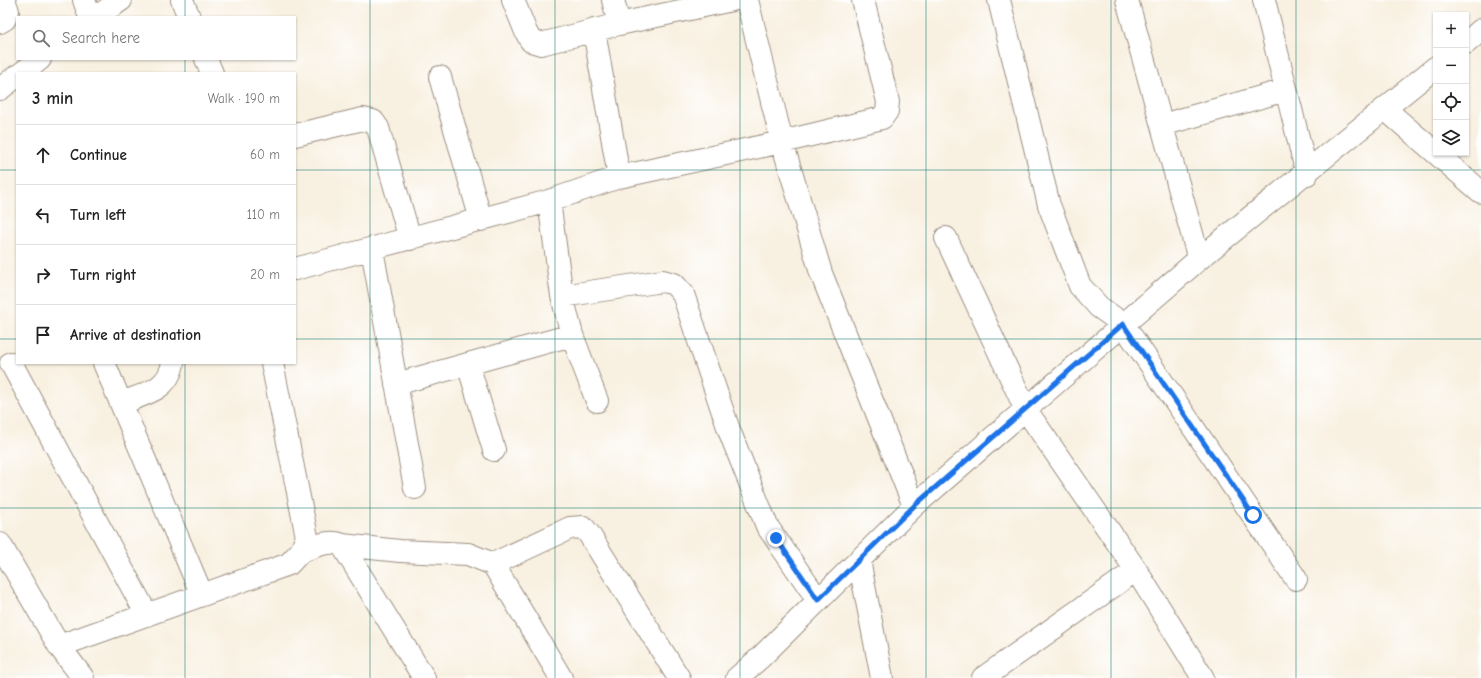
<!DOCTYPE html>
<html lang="en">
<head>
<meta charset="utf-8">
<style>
	:root { --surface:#fff; --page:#f6f6f6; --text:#222; --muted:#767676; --line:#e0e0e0 }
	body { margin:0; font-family:"Comic Neue",sans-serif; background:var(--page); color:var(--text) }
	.controls { position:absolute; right:12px; top:12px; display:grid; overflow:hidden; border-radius:0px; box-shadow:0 1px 3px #0004 }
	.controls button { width:36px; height:36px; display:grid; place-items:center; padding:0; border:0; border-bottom:1px solid var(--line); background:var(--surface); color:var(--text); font:20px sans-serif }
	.stop { position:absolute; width:12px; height:12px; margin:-9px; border:3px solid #1a73e8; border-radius:50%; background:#fff }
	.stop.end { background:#1a73e8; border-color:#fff; box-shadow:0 1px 4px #0008 }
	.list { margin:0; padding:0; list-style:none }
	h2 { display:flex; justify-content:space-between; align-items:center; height:52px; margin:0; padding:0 16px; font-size:17px }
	h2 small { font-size:13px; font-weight:400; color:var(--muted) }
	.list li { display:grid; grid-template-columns:26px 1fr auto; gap:12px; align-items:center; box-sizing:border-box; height:60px; padding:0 16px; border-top:1px solid var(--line) }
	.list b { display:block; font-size:15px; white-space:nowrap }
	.list em { font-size:13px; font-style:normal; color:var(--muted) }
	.icon { flex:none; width:22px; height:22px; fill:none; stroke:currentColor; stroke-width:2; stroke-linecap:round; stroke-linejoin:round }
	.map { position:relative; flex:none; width:1481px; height:678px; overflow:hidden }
	.search { position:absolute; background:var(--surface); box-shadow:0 1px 3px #0004; left:16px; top:16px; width:280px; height:44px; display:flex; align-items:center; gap:10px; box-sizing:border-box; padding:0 14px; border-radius:0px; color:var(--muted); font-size:15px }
	.panel { position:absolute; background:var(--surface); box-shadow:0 1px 3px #0004; left:16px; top:72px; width:280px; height:292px; border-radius:0px }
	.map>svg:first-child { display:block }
</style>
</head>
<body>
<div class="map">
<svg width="1481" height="678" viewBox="0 0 1481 678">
	<rect width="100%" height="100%" fill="#fff"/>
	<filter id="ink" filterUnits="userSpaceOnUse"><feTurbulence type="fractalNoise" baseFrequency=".025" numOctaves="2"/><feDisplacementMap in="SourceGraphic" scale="8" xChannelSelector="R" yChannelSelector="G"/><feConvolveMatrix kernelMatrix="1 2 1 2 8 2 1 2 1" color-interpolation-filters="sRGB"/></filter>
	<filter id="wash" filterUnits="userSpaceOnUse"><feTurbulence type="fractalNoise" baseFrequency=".012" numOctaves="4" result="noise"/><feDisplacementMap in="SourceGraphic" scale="16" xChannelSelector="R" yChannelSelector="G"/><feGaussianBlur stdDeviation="0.9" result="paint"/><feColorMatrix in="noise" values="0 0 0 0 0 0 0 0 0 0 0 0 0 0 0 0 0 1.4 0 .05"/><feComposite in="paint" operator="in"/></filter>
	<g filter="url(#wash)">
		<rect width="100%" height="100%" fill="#f8f0e0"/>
	</g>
	<g filter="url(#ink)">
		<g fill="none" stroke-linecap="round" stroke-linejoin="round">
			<g stroke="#9a8d7f" stroke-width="24">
				<path id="minor" d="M84,0l6,17
					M182,0l7,17
					M513,0l13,32 5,9 10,3 78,-20 113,-24
					M613,0l6,24
					M747,0l35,142 39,131 93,233
					M999,0l50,205 31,81 19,21 24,17 173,255
					M1127,0l72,259
					M1264,0l43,174
					M96,17l25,-17
					M0,22l5,-3 3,-8 -4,-11
					M594,30l25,147
					M1466,43l15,-13
					M206,59l6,14
					M22,73l18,-14
					M440,77l41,143
					M0,89l17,-13
					M1385,109l96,83
					M1162,125l124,-35
					M295,135l68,-16 10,2 5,7 32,111
					M549,201l13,95 10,39 25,66
					M946,238l80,172 110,160 67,108
					M372,249l43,239
					M295,269l254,-68 70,-24 163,-35 100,-24 5,-7 1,-9 -25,-102
					M562,296l101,-15 11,3 9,10 46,136 38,96 51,74
					M11,363l136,252
					M104,363l98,232
					M468,364l26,86
					M396,384l176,-49
					M121,403c23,-9 47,-12 52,-40
					M0,544l59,102 24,32
					M342,545l58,6 68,3 25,10 68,114
					M301,551c13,-4 28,-12 41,-6l82,133
					M859,560l23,118
					M493,564l77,-36 13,-1 6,7 90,144
					M59,646l230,-82 12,-13 6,-14 -35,-174
					M737,678l24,-21 153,-151 285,-247 237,-192
					M983,678l153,-108"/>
			</g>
			<use href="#minor" stroke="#fff" stroke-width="22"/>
		</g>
	</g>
	<g fill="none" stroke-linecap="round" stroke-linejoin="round" filter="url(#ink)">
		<path stroke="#1a73e8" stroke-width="5" d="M776,538l42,62 96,-94 209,-182 130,191"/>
	</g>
	<path fill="none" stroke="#0f766e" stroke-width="1" stroke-opacity="0.55" d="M185,0v17M370,0v678M555,0v678M740,0v678M926,0v678M1111,0v678M1296,0v678M185,59v14M0,170h17M295,170h1186M0,339h17M295,339h1186M185,363v315M0,508h1481"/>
</svg>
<div class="controls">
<button>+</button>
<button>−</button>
<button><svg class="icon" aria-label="locate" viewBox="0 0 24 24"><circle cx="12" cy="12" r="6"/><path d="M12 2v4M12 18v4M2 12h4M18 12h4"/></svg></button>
<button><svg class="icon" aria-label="layers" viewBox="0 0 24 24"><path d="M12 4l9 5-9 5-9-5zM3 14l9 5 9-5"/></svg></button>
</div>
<div class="stop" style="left:1253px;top:515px"></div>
<div class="stop end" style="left:776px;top:538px"></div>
<div class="search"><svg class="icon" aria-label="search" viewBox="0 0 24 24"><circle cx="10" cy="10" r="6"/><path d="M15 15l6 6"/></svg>Search here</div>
<section class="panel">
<h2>3 min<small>Walk · 190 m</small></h2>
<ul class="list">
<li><svg class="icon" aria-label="ahead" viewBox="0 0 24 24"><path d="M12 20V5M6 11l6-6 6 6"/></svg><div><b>Continue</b></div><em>60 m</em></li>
<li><svg class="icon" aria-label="left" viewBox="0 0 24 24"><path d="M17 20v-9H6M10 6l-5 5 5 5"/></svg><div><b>Turn left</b></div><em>110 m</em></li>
<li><svg class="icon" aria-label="right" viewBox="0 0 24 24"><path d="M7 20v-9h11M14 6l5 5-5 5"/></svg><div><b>Turn right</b></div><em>20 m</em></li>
<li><svg class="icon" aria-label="arrive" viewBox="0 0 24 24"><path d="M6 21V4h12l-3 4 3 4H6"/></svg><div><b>Arrive at destination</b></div></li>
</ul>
</section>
</div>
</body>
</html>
